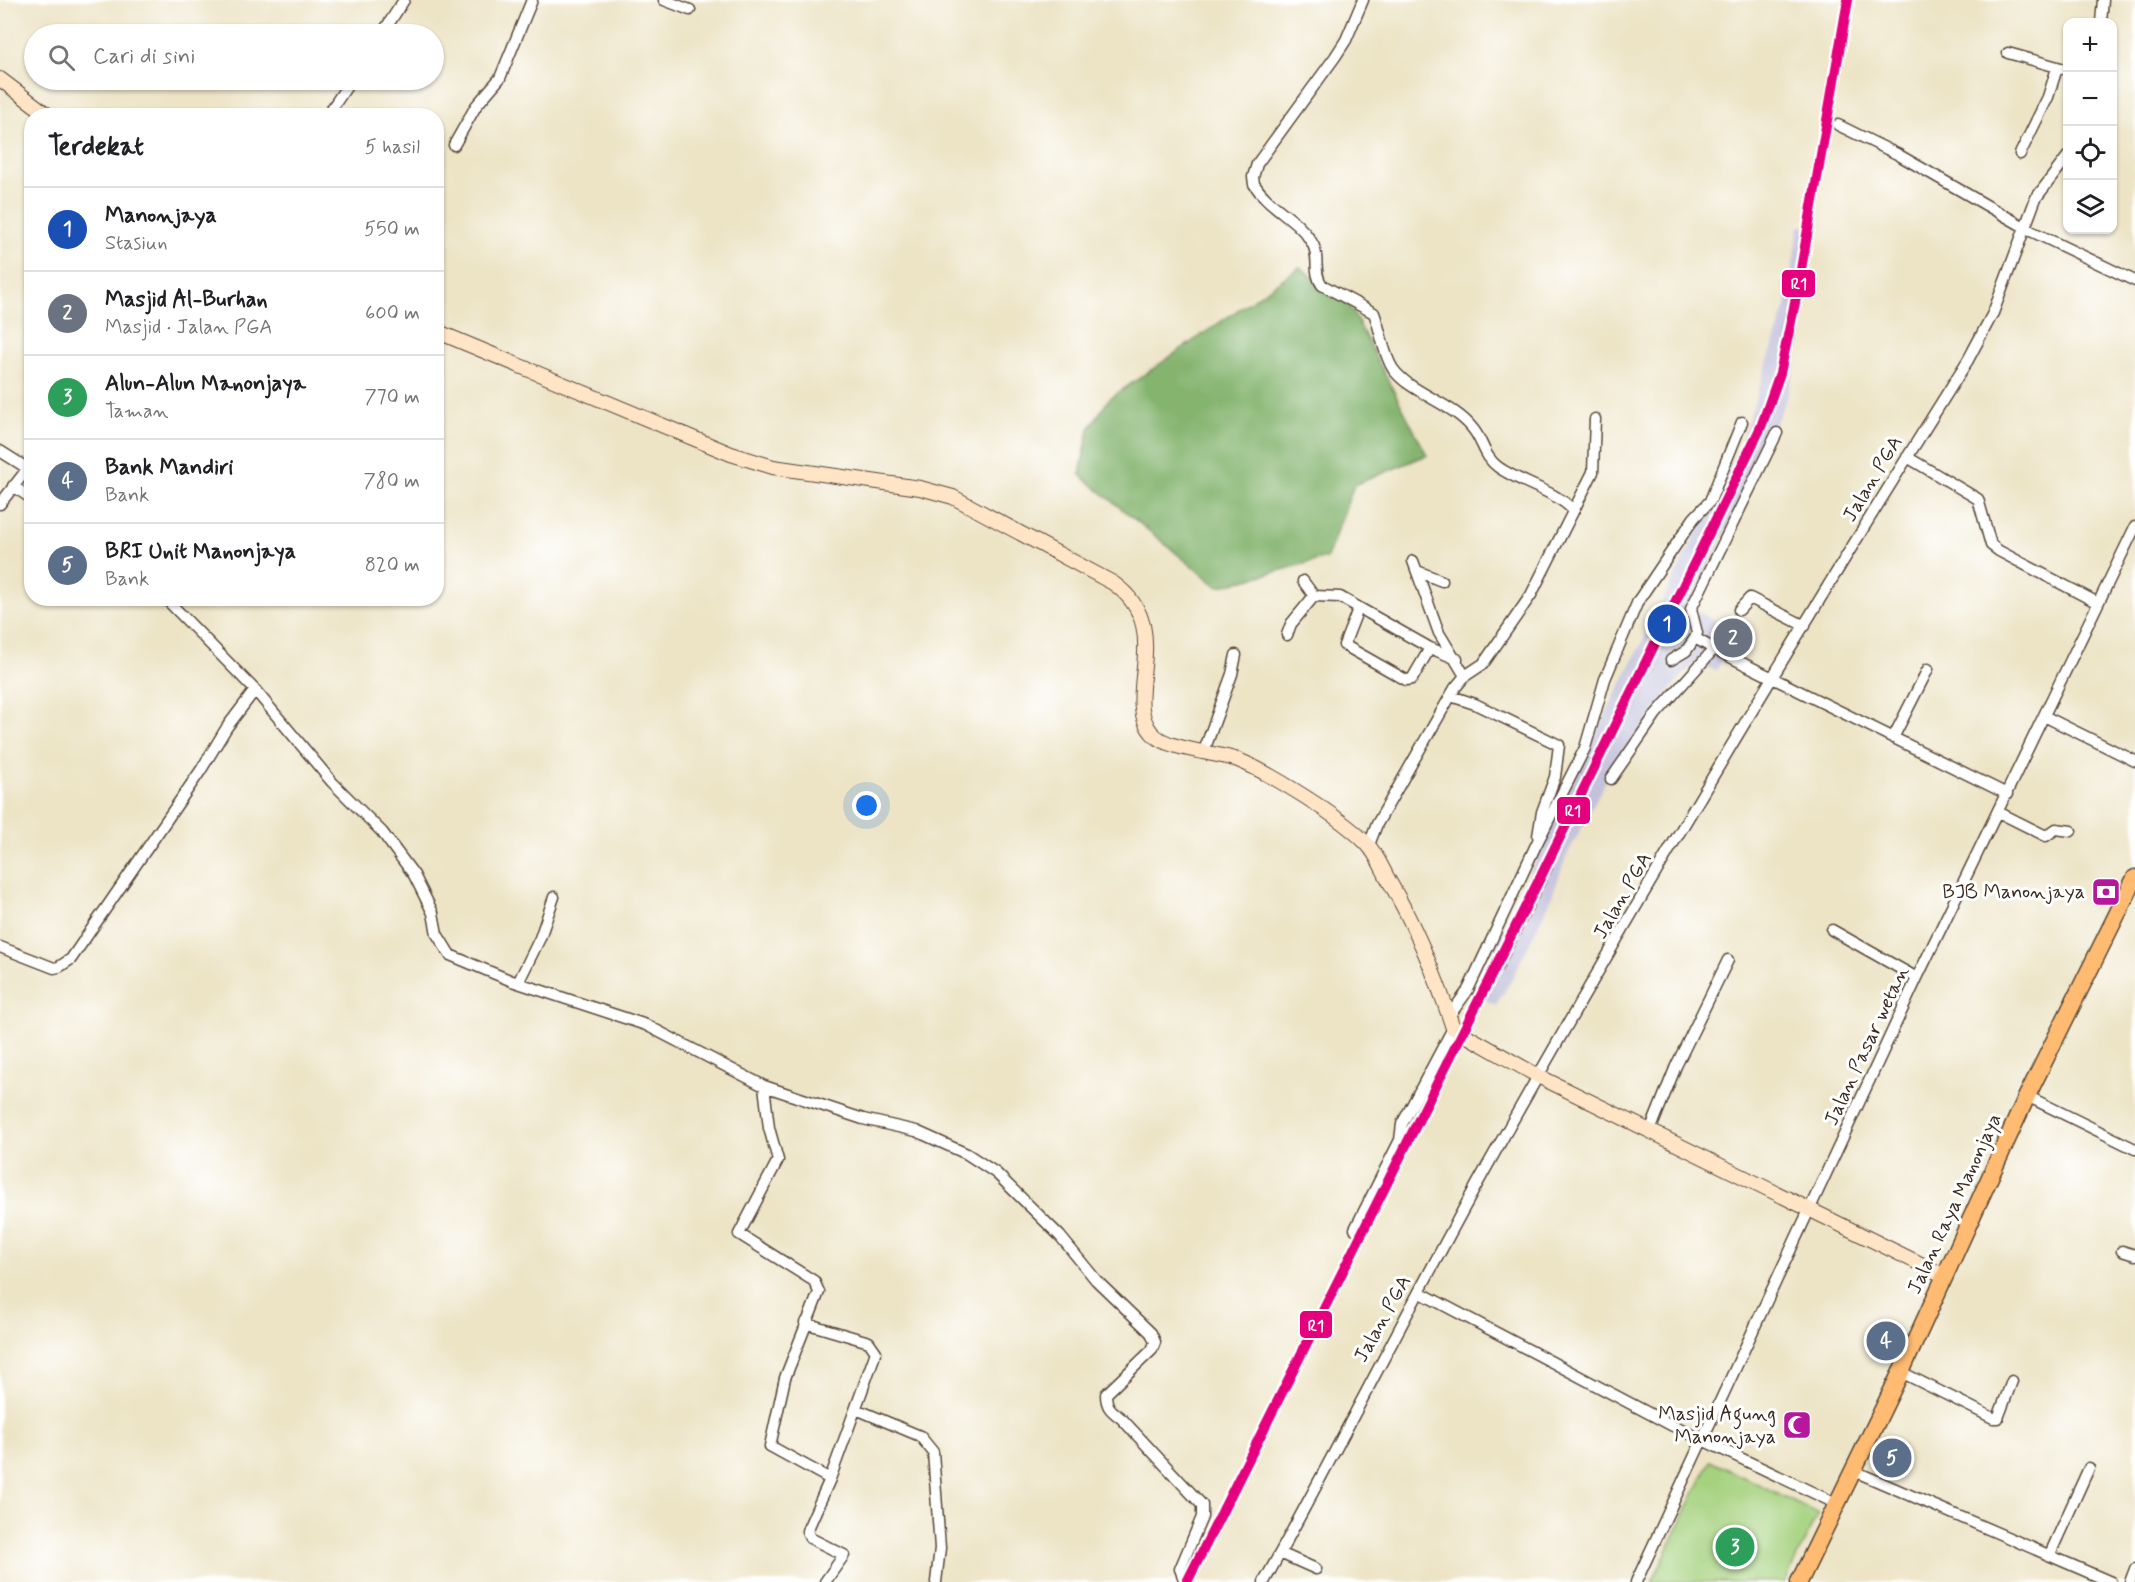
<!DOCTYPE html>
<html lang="id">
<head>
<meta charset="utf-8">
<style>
	:root { --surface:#fff; --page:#f6f6f6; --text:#202124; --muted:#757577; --line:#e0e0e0; --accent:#b5179e }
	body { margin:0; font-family:Mynerve,sans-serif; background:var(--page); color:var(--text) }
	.controls { position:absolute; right:18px; top:18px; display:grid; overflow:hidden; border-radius:12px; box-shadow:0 2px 4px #0004 }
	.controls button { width:54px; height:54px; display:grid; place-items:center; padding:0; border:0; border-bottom:2px solid var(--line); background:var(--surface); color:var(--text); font:30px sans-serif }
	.you { position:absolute; left:867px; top:806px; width:21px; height:21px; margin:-15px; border:4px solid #fff; border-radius:50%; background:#1a73e8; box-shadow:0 0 0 9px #1a73e833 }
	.badge { display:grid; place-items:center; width:39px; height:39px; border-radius:50%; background:var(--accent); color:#fff; font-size:20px; font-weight:700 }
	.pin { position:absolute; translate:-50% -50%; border:3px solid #fff; box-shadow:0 2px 6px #0006 }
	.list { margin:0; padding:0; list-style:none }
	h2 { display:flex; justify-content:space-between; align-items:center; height:78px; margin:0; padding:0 24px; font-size:26px }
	h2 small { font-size:20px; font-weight:400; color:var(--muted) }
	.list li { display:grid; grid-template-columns:39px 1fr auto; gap:18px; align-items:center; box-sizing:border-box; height:84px; padding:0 24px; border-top:2px solid var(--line) }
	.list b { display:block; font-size:22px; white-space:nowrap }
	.list p { margin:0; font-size:20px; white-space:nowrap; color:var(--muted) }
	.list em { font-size:20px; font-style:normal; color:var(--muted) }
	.icon { flex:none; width:33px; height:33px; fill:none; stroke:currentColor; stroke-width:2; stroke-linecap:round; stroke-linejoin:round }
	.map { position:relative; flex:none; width:2135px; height:1582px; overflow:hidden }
	.search { position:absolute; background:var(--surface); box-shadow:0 2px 4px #0004; left:24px; top:24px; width:420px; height:66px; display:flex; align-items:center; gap:15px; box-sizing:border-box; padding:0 21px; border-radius:33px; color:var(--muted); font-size:22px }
	.panel { position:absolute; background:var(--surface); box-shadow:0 2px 4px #0004; left:24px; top:108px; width:420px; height:498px; border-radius:24px }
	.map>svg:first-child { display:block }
</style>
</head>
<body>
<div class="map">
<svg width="2135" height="1582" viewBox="0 0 2135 1582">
	<rect width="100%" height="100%" fill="#fff"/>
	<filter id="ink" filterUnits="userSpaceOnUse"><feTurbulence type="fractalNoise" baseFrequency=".0167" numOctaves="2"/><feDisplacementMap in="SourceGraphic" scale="12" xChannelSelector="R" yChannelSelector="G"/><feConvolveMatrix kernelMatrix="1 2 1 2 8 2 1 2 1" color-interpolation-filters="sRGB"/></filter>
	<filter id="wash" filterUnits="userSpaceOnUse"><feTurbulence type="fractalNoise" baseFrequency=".008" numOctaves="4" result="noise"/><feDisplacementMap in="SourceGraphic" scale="24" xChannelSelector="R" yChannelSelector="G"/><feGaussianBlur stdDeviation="1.35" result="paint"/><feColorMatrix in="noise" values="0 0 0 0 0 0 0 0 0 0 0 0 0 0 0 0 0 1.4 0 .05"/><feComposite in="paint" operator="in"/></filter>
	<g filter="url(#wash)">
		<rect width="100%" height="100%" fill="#ede4c6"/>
		<path fill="#c3c1db" d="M1799,226l16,2 -13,105 -13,59 -37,85 -63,130 57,30 -13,24 -9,-4 -8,14 -20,-10 -26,29 -58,79 -46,88 -15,42 -40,82 -15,24 -23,-12 51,-104 17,-45 199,-398 46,-140z"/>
		<path fill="#a6d27f" stroke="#707e4e" stroke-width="1.5" d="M1710,1461l108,52 -33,69h-133z"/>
		<path fill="#84b46e" stroke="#606f46" stroke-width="1.5" d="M1300,267l49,38 78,150 -73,30 -27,73 -109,29 -138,-112 9,-46 20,-30z"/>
	</g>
	<g filter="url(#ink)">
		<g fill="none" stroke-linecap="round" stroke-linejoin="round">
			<g stroke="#564637" stroke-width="13">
				<path id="street" d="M664,0l26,10
					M1363,0l-17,40 -11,17 -78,107 -4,13 1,7c14,23 43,34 57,57 10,14 1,31 11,44l52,28c7,18 9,41 19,56 17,24 60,34 80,60 10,12 11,28 25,38 22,16 56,23 75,43
					M2101,22l2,-22
					M382,34l22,-34
					M2008,53l60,17
					M327,116l24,-36
					M1838,125l59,29 136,78 102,49
					M454,145l22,-39 24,-28 32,-78
					M2020,154l28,-57 9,-29
					M0,451l27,17
					M1907,457l71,42 13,46 8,6 99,52
					M13,486l19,13
					M0,504l32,-41
					M1413,561l26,72 26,43
					M1417,571l25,10
					M1303,581l11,15 26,1 90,51 27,11
					M165,598l90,92 77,92 50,50 32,43 19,38 4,21 13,21 62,26 134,44 118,61 99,33 53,12 51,23 29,19 64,63 36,44 55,53 4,9 -3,8 -46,44c0,14 6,17 16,25l80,86v12l-22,52 5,13
					M1358,609l-14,36 62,35 6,-1 18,-31
					M1739,610l11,-12 55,28
					M1287,635l4,-11 23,-28
					M1714,649l-19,-11 2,-5 -6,-24 86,-176
					M1671,660l15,-9 9,-13
					M1451,696l24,8 84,41 -4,32 -13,35 -4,24
					M2044,716l91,45
					M1893,738l35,-69
					M1204,751l28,-77 4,-19
					M1611,779l45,-65 58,-65 293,145
					M1998,812l48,24 10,-7 15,2
					M1369,845l8,-21 78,-136 10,-12 18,-12 48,-69 62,-123 2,-53
					M1832,930l85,48
					M0,947l54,21 5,-1 12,-8 130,-189 26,-43 28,-37
					M518,983l22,-45 14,-41
					M1450,1015l18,-25 68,-145 49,-97 20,-69 33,-78 56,-83 16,-17 32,-79
					M764,1086l5,42 9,32 -39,74 75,47 5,11 -34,86 -15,68 60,33
					M2027,1096l108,53
					M1650,1131l26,-65 52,-106
					M1355,1229l45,-89 2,-16 51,-96
					M2122,1251l13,4
					M1419,1292l254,134 164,78
					M805,1323l64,19 7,10 -46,127 -23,52 3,7 34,17 -19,27
					M1901,1372l92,46h5l14,-37
					M856,1409l64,27 13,16 7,96 -4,34
					M1854,1471l257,111
					M1280,1553l36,16
					M2050,1554l39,-86
					M1264,1582c76,-136 145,-276 221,-412 154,-275 316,-544 483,-810l25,-47 43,-115 32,-42
					M1636,1582l281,-604 218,-451
					M2130,1582l5,-13"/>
			</g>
			<g stroke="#564637" stroke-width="16">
				<path id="secondary" d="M0,79l49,37
					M436,331l295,123 42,13 147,21 33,9 160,86c64,45 7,113 39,150 14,17 64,19 86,27 34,14 103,57 129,84 9,9 15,24 21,35 28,48 48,97 65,149l85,48 407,200"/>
			</g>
			<g stroke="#564637" stroke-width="19">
				<path id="primary" d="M1799,1582l102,-210 126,-276 108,-218"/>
			</g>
			<use href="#street" stroke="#fff" stroke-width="10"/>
			<use href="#secondary" stroke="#ffe4c6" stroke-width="14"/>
			<use href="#primary" stroke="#ffbb71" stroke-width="16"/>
			<path stroke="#3b2a1e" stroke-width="3" stroke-dasharray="9 4.5" stroke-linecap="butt" d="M1500,972l54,-108"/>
			<g stroke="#fff" stroke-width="15">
				<path id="rail-1" d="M1187,1582l356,-710 218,-445 19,-54 16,-75 52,-298"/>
			</g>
			<use href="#rail-1" stroke="#e5007d" stroke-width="10"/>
		</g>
	</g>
	<defs>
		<g id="bank-square" transform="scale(1.5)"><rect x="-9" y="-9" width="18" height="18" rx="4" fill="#b5179e" stroke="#fff"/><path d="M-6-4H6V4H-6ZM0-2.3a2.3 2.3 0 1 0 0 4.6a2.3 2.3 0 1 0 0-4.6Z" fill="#fff"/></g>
		<g id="mosque-square" transform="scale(1.5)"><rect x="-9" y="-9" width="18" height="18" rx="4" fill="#b5179e" stroke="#fff"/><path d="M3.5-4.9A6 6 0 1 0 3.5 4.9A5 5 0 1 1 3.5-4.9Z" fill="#fff"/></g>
	</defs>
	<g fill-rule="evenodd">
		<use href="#bank-square" x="2106" y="892"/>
		<use href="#mosque-square" x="1797" y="1425"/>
	</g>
	<g text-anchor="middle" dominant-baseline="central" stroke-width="6" stroke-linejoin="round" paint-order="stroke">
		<g font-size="20" fill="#3b2a1e" stroke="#fff">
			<text transform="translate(1873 479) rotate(-59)">Jalan PGA</text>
			<text transform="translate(1623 896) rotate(-60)">Jalan PGA</text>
			<text transform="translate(1867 1046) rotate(-65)">Jalan Pasar wetan</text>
			<text transform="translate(1955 1204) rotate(-65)">Jalan Raya Manonjaya</text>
			<text transform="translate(1383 1319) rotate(-61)">Jalan PGA</text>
		</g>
		<g font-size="20" fill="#3b2a1e" stroke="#fff" text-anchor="end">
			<text x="2085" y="892">BJB Manonjaya</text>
			<text x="1776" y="1414">Masjid Agung<tspan x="1776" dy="23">Manonjaya</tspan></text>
		</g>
	</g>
	<g stroke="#fff" stroke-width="2">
		<rect x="1781" y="269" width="35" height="29" rx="6" fill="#e5007d"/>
		<rect x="1556" y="796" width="35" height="29" rx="6" fill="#e5007d"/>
		<rect x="1299" y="1310" width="34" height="29" rx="6" fill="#e5007d"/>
	</g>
	<g font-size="16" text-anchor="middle" font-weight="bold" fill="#fff">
		<text x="1799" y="289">R1</text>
		<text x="1573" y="816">R1</text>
		<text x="1316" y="1331">R1</text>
	</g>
</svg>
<div class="controls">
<button>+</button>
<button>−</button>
<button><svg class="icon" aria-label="locate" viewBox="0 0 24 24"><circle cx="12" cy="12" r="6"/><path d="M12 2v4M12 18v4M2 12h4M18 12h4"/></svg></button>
<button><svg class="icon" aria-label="layers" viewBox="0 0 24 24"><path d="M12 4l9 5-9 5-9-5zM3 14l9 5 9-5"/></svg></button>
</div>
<div class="you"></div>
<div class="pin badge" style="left:1667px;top:624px;background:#1a4fb4">1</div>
<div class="pin badge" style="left:1733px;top:638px;background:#6b7280">2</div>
<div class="pin badge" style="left:1735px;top:1547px;background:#2e9e5b">3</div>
<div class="pin badge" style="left:1886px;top:1341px;background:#5c6f8a">4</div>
<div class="pin badge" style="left:1892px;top:1458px;background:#5c6f8a">5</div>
<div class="search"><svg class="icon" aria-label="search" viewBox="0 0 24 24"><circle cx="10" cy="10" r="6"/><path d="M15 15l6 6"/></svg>Cari di sini</div>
<section class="panel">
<h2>Terdekat<small>5 hasil</small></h2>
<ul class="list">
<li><span class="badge" style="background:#1a4fb4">1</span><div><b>Manonjaya</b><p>Stasiun</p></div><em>550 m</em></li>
<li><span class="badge" style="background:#6b7280">2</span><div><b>Masjid Al-Burhan</b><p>Masjid · Jalan PGA</p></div><em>600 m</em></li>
<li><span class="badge" style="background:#2e9e5b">3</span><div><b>Alun-Alun Manonjaya</b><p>Taman</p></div><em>770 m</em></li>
<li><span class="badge" style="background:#5c6f8a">4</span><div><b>Bank Mandiri</b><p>Bank</p></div><em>780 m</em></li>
<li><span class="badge" style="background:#5c6f8a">5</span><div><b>BRI Unit Manonjaya</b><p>Bank</p></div><em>820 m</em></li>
</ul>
</section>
</div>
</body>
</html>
